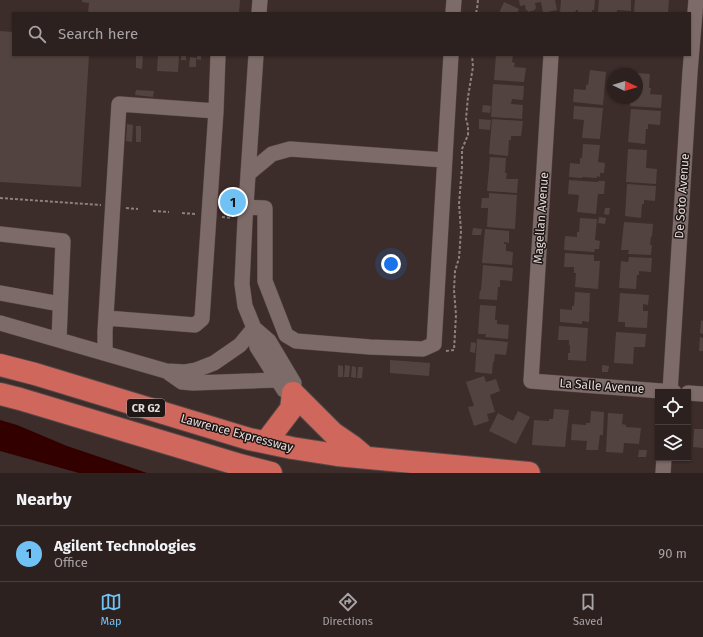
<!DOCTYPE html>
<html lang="en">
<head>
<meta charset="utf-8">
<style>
	:root { --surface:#2d2120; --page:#352929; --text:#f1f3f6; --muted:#a7a3a5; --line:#483e3e; --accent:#70c2f4 }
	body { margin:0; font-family:"Fira Sans",sans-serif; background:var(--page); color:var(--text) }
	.controls { position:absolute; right:12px; bottom:12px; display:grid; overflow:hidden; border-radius:0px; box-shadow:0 1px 3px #0004 }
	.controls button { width:36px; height:36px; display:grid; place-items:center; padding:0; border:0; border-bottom:1px solid var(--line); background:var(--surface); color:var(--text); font:20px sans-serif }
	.compass { position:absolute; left:607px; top:68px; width:36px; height:36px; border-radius:50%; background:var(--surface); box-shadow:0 1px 3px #0004; rotate:94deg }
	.you { position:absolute; left:391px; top:264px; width:14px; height:14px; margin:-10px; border:3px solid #fff; border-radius:50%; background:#1a73e8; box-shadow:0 0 0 6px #1a73e833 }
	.badge { display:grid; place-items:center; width:26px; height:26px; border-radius:50%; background:var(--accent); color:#111; font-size:13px; font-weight:700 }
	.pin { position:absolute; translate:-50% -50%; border:2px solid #fff; box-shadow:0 1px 4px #0006 }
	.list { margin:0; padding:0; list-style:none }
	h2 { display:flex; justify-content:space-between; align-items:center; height:52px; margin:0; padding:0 16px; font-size:17px }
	h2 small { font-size:13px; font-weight:400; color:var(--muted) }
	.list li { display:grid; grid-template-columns:26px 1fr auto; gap:12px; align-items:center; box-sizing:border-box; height:56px; padding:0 16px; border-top:1px solid var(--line) }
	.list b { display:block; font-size:15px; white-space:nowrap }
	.list p { margin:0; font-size:13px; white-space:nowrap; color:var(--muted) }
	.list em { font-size:13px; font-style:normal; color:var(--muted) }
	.icon { flex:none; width:22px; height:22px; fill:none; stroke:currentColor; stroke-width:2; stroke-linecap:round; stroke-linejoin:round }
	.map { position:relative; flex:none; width:703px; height:473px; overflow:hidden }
	.search { position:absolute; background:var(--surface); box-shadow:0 1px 3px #0004; left:12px; right:12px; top:12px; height:44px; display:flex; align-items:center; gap:10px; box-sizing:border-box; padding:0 14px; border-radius:0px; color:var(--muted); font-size:15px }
	.sheet { height:108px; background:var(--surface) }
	nav { display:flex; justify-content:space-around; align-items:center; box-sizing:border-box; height:56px; border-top:1px solid var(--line); background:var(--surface); font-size:11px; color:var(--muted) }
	nav a { display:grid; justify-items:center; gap:2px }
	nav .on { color:var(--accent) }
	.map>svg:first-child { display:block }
</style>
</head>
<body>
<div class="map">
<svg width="703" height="473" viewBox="0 0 703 473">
	<rect width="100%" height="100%" fill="#3c2c2a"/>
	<path fill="#300" d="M0,420l17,5 50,21 80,27h-68l-79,-22z"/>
	<path fill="#534340" d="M82,0h158l-1,13h-151l1,-10 -7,-1z
		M519,0h36l2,10 -14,3 -2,-11 -6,1 1,5 -1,1v1l-7,2v-2l-2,1 -1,-6 -5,1z
		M561,0h34l-1,10h-2v3h-14v-3h-2l-1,3 -15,-1z
		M599,0h32v11l-14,-1v2l-19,1z
		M635,0h34l-1,13h-34z
		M504,2l15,7 -2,4h-18z
		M0,31l13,1v23h76l-8,132 -81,-5z
		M136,55h7l-1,14 -6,-1z
		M158,55h21l-1,17 -21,-1z
		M181,55h5v5h-5z
		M496,55h17l-1,7 3,1 -1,4 12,1 -2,14 -30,-2z
		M197,56h4v4l-5,-1v8h-7l1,-10 7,1z
		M590,70l16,2 -3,33 -30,-3 1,-13 12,1v-5h2z
		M637,73l13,1 -1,14h2l-1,6 12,1 -1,13 -31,-2 1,-8h6z
		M493,84l31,2 -1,14 -11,-1 -1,5 12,1 -1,14 -31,-2z
		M136,90l18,1 -1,6 -18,-2z
		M483,105l8,1 -1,7 -8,-1z
		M574,106l29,2 -3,31 -18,-1 2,-18 -11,-1z
		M631,109l30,2 -1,14 -12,-1v5h-2l-1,15 -17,-2z
		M479,119l12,1 -1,10 -11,-1z
		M492,119l31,2 -2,15h-10v4h-2l-1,16 -19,-2z
		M127,124l6,1 -1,17 -6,-1z
		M136,126h5v16h-5z
		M583,144l17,1 -2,17 7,1 -1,10h-4v4l-3,-1v2l-15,-1v1l-13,-1 1,-14 10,1v-6h2z
		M628,149l19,1 -1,18 11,1 -1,15 -30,-2z
		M490,157l16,1 -1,15h2l-1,6h12l-1,14 -30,-2z
		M569,180l29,2v-1h7l-1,13h-6l-2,20 -19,-2 2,-17 -11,-1z
		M627,184l29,2 -1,15 -11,-1v4h-2l-1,14 -16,-2z
		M489,193l28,2 -2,34 -28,-2 1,-19h-7l1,-10h7z
		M605,208h5l-1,7 -5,-1z
		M599,217l7,1 -1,6 -7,-1z
		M580,218l17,1 -2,21 5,1 -1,8h-4l-1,3 -30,-2 1,-14 12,1v-5h2z
		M624,222l29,2 -1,13 -1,-1 -1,9h2l-1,10 -23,-1 1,-4h-8z
		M473,228l9,1 -1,6h-9z
		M485,229l24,2v12l-5,-1v2h2v7l7,1 -1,13 -30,-2z
		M565,253l29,2v6h6l-2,28 -23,-2 1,-14h-2v-6h-10z
		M629,257l23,1 -1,14 -12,-1v4h-2l-1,14 -17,-1 2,-27 7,1z
		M483,265l30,3 -1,13 -12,-1v7h-2l-1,13 -18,-1 1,-9 1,1z
		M575,292l15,1 -1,29 -7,-1v3l-22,-2v-13l12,1v-4h2z
		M620,293l29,2 -1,10 -5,-1v7h5l-1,17 -22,-1v-5h-7z
		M480,305l16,1 -1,14h2v4l12,1 -1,14 -23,-2 1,-3h-8z
		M701,320l2,1v13l-3,-1z
		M559,326l29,2 -2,33 -18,-1v-7h2v-8h-1v-5h-11z
		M616,332l30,2 -1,13h-11l-1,17 -19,-1z
		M700,337l3,1v13h-4z
		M477,339l31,3 -2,13 -11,-1 -1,8h-1l-1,12 -17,-2z
		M471,342l5,1 -1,10 -5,-1z
		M390,360l40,3 -1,13 -39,-3z
		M338,365l5,1v11h-5z
		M345,365l5,1 -1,11h-5z
		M602,365l7,1 -1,6h-6z
		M352,366l4,1v11l-5,-1z
		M358,367h5l-1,11h-5z
		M484,376l2,6 10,-3 4,12 -10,4 5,17 -8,2 2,7 -15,5 -6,-19 6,-1 -8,-24z
		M554,409l15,1 -4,37 -33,-2 2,-25 15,1v-2h4z
		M518,411l12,6 -14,27 -27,-13 9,-18 15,8z
		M591,411l13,1 -1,23h-3l-2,15h-12l1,-9 -16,-1 1,-16 14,1v-2h4z
		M608,413l15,1 -1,10 4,1v2l15,1 -2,16 -15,-1 -1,10 -17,-1z
		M694,429h9v19l-10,-1z
		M639,450h8l-1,7h-8z"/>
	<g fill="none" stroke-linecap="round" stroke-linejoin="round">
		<g stroke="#554846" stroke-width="16">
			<path id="minor" d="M259,13l1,-13
				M453,13l1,-13
				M551,55l-20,326 143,11
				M216,111l2,-56
				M248,174l24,-20 18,-5 154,11
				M246,207l19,1v73l21,54 10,6 74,6 53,2 11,-5 17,-289
				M0,234l63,7 -4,99
				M0,293l60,11
				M0,323l166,48 19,1 11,-2 18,-7 26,-18 14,-17
				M254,328l15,13 25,42 -1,10 -9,-3 -27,-43 -3,-19 -9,-22 -3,-22 3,-64 11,-165
				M105,353v-21l14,-228 97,7 -14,208 -7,6 -89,-7
				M169,373l13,9 11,1 84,-3
				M670,392l20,-320 6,-72
				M688,393l15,1
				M663,473l1,-15"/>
		</g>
		<g stroke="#554846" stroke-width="24">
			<path id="highway" d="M0,365l35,9 214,65 43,9 45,7 192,18
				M293,393l40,40 19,13 13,11
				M0,394l20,5 220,66 31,8
				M266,442l25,-33 2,-16"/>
		</g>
		<path stroke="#8d807e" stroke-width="2" stroke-dasharray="3 2" stroke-linecap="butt" d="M476,13l1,-4 1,-9
			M0,198l101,7
			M126,208l12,1
			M153,211l16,1
			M182,213l13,1
			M222,217l10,1
			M446,351l8,-1 2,-35 -2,-25 1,-19 4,-13 2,-27 -2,-27 3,-37v-18l6,-14v-9l-2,-7 2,-22 5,-30 -1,-12"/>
		<use href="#minor" stroke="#7d6b69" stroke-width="15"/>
		<use href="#highway" stroke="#d0675c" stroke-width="22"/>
	</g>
	<g text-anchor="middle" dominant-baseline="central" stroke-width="3" stroke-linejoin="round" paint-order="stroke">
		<rect fill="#1e1716" stroke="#a9a09e" stroke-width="1" x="127" y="399" width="38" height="18" rx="3"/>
		<g font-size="11" font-weight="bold" fill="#e5dbd9">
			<text x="146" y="408">CR G2</text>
		</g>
		<g font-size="12" fill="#e5dbd9" stroke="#1e1716">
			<text transform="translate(682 196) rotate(-86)">De Soto Avenue</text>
			<text transform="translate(541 218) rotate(-86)">Magellan Avenue</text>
			<text transform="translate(602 386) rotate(4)">La Salle Avenue</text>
			<text transform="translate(237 433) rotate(15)">Lawrence Expressway</text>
		</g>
	</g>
</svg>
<div class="controls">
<button><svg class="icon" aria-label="locate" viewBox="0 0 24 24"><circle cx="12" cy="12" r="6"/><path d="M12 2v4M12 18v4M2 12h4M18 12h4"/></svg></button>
<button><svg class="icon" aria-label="layers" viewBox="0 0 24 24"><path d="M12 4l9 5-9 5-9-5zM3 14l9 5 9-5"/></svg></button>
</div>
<svg class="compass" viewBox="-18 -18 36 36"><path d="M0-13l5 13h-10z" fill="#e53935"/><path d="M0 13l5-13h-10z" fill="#a7a3a5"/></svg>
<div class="you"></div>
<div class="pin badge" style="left:233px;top:202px">1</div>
<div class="search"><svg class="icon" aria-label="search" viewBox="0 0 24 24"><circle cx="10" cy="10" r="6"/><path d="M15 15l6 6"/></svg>Search here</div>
</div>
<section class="sheet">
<h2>Nearby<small></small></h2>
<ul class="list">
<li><span class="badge">1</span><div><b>Agilent Technologies</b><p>Office</p></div><em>90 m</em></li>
</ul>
</section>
<nav>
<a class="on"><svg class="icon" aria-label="map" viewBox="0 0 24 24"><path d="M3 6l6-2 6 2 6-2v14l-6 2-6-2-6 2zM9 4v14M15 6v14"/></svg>Map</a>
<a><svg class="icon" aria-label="directions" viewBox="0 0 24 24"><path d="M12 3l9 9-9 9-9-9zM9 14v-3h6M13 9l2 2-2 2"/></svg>Directions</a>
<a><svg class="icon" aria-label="saved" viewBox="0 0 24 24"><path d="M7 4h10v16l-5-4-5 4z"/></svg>Saved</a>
</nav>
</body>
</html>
